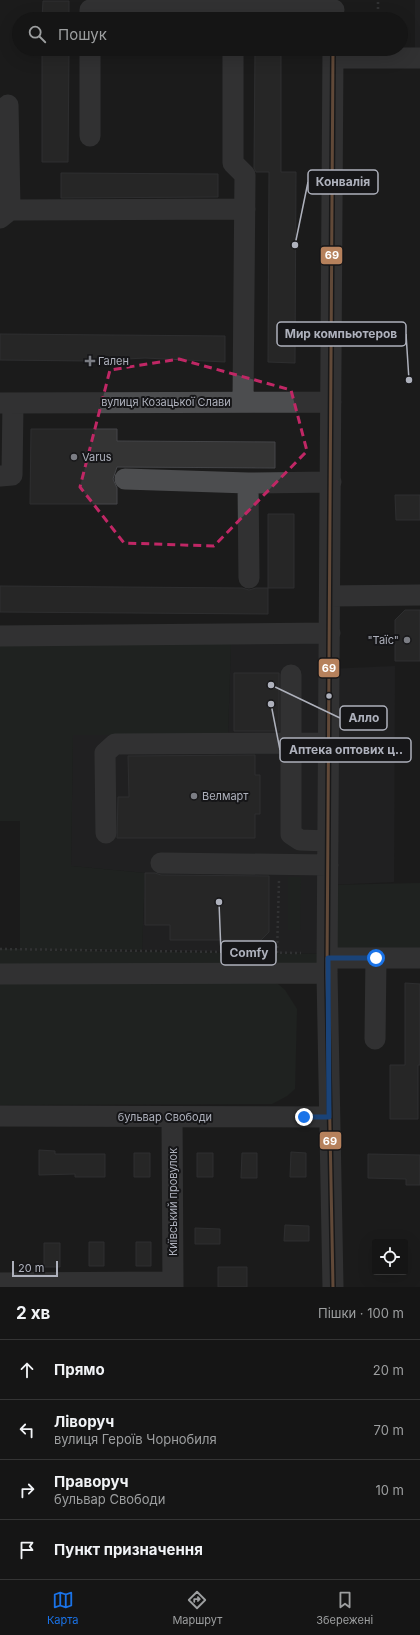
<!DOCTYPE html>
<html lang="uk">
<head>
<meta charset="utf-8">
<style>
	:root { --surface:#151515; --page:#222; --text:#f1f3f6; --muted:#9d9fa0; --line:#343434; --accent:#1a73e8 }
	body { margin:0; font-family:Inter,sans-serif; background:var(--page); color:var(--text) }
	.controls { position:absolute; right:12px; bottom:12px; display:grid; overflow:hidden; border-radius:4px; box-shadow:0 4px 16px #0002 }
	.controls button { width:36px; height:36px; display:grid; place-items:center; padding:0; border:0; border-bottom:1px solid var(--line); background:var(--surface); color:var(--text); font:20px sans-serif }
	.scale { position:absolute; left:12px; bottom:10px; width:46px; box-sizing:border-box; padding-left:4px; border:2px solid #aeb1bc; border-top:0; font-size:11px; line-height:14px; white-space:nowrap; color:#aeb1bc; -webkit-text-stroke:3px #161618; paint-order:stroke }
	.stop { position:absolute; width:12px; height:12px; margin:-9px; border:3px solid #1a73e8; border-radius:50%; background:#fff }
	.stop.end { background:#1a73e8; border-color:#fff; box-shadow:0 1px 4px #0008 }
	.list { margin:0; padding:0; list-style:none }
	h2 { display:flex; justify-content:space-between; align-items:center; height:52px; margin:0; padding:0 16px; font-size:17px }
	h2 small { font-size:13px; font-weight:400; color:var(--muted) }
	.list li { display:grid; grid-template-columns:26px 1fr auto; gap:12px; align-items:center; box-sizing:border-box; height:60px; padding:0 16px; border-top:1px solid var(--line) }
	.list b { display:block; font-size:15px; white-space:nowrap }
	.list p { margin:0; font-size:13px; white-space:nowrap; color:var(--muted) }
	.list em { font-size:13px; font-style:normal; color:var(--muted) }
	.icon { flex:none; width:22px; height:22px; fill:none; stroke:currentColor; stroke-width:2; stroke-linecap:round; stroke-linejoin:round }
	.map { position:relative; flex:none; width:420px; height:1287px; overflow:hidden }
	.search { position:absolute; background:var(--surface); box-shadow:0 4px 16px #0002; left:12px; right:12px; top:12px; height:44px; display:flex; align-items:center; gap:10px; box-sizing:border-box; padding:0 14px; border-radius:22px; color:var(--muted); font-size:15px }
	.sheet { height:292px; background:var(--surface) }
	nav { display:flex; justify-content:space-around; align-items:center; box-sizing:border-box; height:56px; border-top:1px solid var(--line); background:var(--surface); font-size:11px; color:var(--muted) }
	nav a { display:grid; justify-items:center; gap:2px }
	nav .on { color:var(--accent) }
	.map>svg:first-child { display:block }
</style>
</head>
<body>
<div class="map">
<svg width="420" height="1287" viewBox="0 0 420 1287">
	<rect width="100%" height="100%" fill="#1c1c1c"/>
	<path fill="#262628" d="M415,0h5v58h-5z
		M330,641l-1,28 66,-3 -1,216 -66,3v69l-186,-4 3,-77 -74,-7 2,-131h155l3,-92z"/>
	<path fill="#242b26" d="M0,643h231l-3,92h-155l-2,131 74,7 -3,77h-115l300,4 1,-69 92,-2v71h-92l-1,19h-327v-24h20v-128h-20z
		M288,877h13l-1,53h-12z
		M266,981l12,3 7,6 12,19 -2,80 -8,7 -15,8 -272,1v-122z"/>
	<path fill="#343434" stroke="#444548" d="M43,1h26v18h-27z
		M42,49h27l-1,113h-26z
		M255,49h26v123h15l-1,191 -27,-1 1,-190h-13l-2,-4z
		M61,173l157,1v23l-157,1z
		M0,334l225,2v26l-80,-4 -55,3 -90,-1z
		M31,429h86v12l158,1v26l-158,-1 -4,12 4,9v16h-87z
		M395,495h25v25h-24z
		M268,514h26v74h-26z
		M0,586l242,2 7,2 7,-2h12v26l-268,-2z
		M405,610h15v51h-25v-41z
		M234,673h45v58h-45z
		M255,755v20h5v39h-5v24h-138l1,-41h11l-1,-41z
		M145,873h10l6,2 108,1v56l-8,8h-91v-15h-25z
		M405,983l15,1v81h-2v54h-28v-54h15z
		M39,1150l16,1v3h50v23h-30v-3l-36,1z
		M291,1152l15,1v24h-16z
		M134,1153h16v24h-16z
		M197,1153h16v24h-16z
		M242,1153h15v25h-16z
		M368,1154l52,1v30h-14v-6l-38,-1z
		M285,1225l24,1v15h-25z
		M195,1228l25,1v15h-25z
		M89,1242h15v24h-15z
		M136,1242h15v24h-15z
		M44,1243h16v24h-16z
		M218,1267h29v20h-29z"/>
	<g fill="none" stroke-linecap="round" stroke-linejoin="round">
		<path stroke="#4d4e51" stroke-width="2.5" stroke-dasharray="2 3" stroke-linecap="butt" d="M378,19v-19
			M0,949l301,4
			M277,953l2,-72"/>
		<path stroke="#4c4d4f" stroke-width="21" d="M233,10h101
			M90,19v-9h143v9
			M90,49v87
			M233,49v114l12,12 -2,227
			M333,58h87
			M8,105l2,105
			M0,218l10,-8 235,-1
			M0,403l331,-1
			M0,476l12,-1 1,-72
			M125,479l123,4 83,-1
			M248,483l1,95
			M330,596l90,-1
			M0,636l330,-3
			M291,675v159l9,6 28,1
			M106,833l-1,-80 10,-9 214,-1
			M161,863l167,2
			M328,958h92
			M0,974l327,-1
			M375,1039l1,-81
			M0,1116l329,1
			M172,1117l1,170
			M0,1283l173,-1
			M333,1287l-6,-314 6,-924"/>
		<g stroke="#161618" stroke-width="6">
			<path id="bus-1" d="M333,1287l-6,-314 6,-924"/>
		</g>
		<use href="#bus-1" stroke="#b6815c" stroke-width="3"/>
	</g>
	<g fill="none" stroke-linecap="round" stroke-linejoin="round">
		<path stroke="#1a73e8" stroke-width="5" d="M304,1117h25l-1,-159h48"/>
	</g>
	<path d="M0 0H420V1287H0ZM179,359l112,31 16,61 -93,95 -90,-3 -44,-56 30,-117z" fill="#1c1c1c" fill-opacity=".55" fill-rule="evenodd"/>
	<path fill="none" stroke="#c02765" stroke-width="3" stroke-dasharray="8 5" stroke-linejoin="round" d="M179,359l112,31 16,61 -93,95 -90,-3 -44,-56 30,-117z"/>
	<g fill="#7b7d84" stroke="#161618" stroke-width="1.5">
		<path d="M88 355h4v4h4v4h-4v4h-4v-4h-4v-4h4z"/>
		<circle cx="74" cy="457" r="4"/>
		<circle cx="407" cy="640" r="4"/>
		<circle cx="194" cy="796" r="4"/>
	</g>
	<circle fill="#aeb1bc" stroke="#161618" stroke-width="1.5" cx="329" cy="696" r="3.5"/>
	<g text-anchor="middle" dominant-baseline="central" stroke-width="4" stroke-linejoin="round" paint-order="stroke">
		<g font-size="11" fill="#aeb1bc" stroke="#161618" text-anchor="start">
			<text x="98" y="361">Гален</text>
			<text x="82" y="457">Varus</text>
			<text x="399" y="640" text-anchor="end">"Таїс"</text>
			<text x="202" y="796">Велмарт</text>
		</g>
		<g font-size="11" fill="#aeb1bc" stroke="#161618">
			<text x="166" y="402">вулиця Козацької Слави</text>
			<text x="165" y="1117">бульвар Свободи</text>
			<text transform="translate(173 1202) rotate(-90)">Київський провулок</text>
		</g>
	</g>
	<path fill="none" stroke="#aeb1bc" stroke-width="1.5" d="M295 245L308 182M409 380L406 334M271 685L340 718M271 704L280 750M219 902L221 953"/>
	<g fill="#aeb1bc" stroke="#161618" stroke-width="1.5">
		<circle cx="295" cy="245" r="4"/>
		<circle cx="409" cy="380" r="4"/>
		<circle cx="271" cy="685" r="4"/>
		<circle cx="271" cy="704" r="4"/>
		<circle cx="219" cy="902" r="4"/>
	</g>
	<g fill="#161618" stroke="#aeb1bc" stroke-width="1.5">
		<rect x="308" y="170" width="70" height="24" rx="4"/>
		<rect x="277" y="322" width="129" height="24" rx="4"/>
		<rect x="340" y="706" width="47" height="24" rx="4"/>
		<rect x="280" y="738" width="131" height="24" rx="4"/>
		<rect x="221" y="941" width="55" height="24" rx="4"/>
	</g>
	<g font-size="12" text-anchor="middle" font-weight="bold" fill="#aeb1bc">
		<text x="343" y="186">Конвалія</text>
		<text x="341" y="338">Мир компьютеров</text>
		<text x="364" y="722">Алло</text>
		<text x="346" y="754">Аптека оптових ц‥</text>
		<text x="249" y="957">Comfy</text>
	</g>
	<g stroke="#161618" stroke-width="1.5">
		<rect x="320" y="246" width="23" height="19" rx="4" fill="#b6815c"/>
		<rect x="318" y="658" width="22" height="20" rx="4" fill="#b6815c"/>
		<rect x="319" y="1131" width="23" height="19" rx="4" fill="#b6815c"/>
	</g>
	<g font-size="11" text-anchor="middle" font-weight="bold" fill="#fff">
		<text x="332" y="259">69</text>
		<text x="329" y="672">69</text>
		<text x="330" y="1145">69</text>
	</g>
</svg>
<div class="controls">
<button><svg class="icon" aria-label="locate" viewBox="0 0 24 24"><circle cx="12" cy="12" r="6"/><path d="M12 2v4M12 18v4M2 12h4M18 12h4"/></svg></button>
</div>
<div class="scale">20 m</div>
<div class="stop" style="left:376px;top:958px"></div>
<div class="stop end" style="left:304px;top:1117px"></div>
<div class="search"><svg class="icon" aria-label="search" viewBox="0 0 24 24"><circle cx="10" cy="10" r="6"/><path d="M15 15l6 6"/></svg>Пошук</div>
</div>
<section class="sheet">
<h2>2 хв<small>Пішки · 100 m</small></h2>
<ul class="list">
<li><svg class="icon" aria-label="ahead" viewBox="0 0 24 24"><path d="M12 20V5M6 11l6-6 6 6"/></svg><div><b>Прямо</b></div><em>20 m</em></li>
<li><svg class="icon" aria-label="left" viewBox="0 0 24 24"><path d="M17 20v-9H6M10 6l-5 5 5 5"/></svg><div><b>Ліворуч</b><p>вулиця Героїв Чорнобиля</p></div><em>70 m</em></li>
<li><svg class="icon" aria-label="right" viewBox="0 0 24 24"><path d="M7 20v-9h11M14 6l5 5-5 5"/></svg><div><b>Праворуч</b><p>бульвар Свободи</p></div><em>10 m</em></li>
<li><svg class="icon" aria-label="arrive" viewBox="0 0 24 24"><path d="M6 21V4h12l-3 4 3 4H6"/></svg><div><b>Пункт призначення</b></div></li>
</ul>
</section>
<nav>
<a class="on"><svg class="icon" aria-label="map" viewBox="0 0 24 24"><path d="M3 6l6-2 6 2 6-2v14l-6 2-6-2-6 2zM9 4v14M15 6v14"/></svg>Карта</a>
<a><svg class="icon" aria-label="directions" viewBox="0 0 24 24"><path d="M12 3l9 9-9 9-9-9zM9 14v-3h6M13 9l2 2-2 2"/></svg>Маршрут</a>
<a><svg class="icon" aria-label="saved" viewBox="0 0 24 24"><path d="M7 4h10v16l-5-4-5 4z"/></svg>Збережені</a>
</nav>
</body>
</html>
